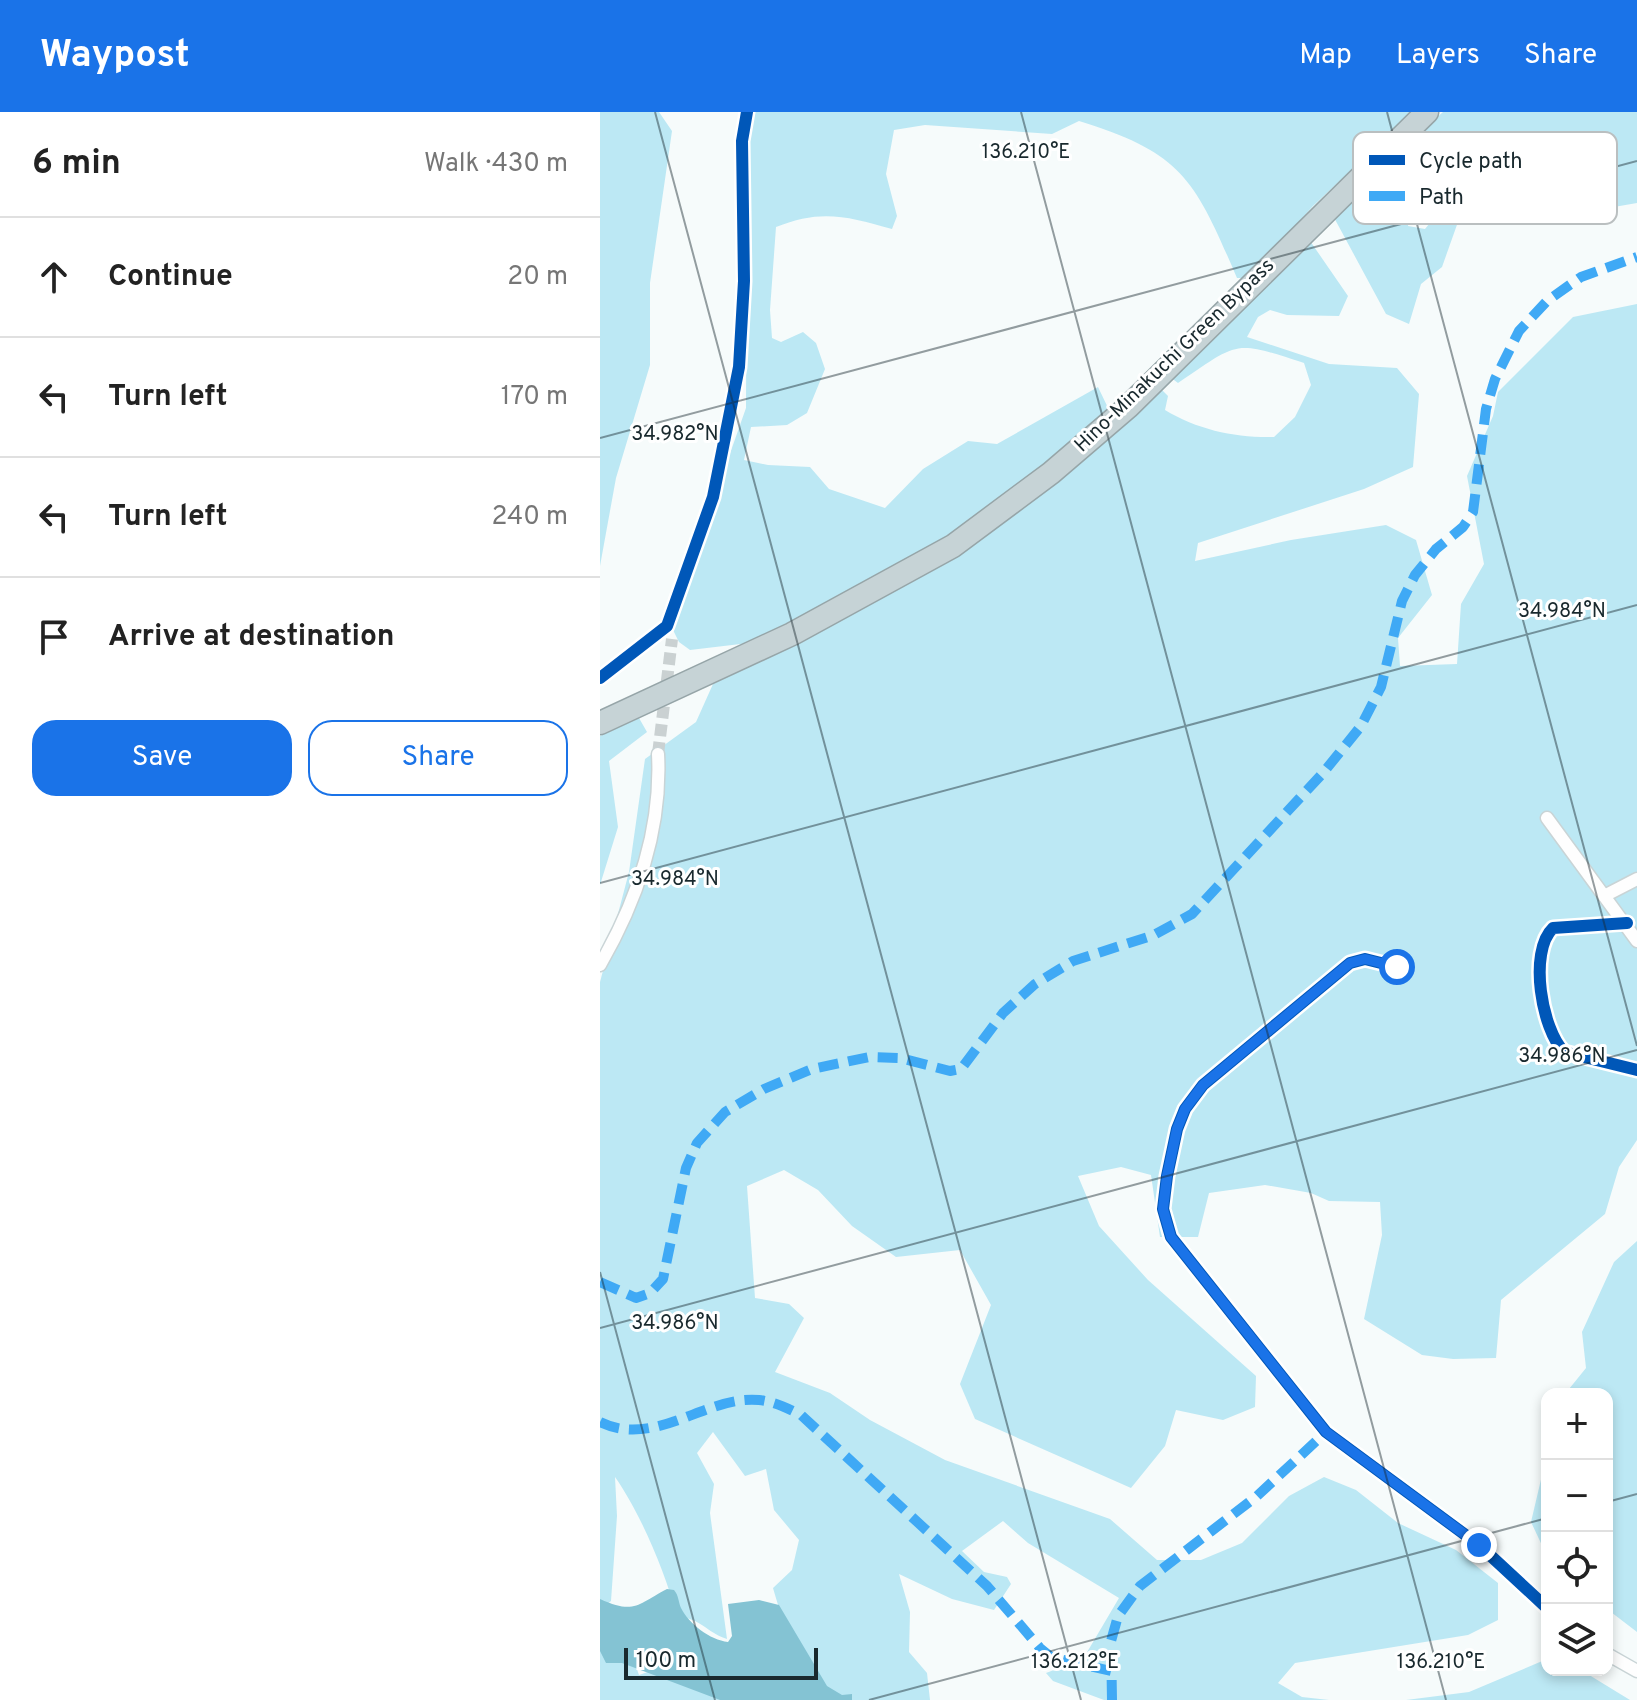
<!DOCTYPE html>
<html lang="en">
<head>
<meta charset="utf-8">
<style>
	:root { --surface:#fff; --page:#f6f6f6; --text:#222; --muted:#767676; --line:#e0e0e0; --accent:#1a73e8 }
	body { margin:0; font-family:Overpass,sans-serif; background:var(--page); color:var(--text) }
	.controls { position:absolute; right:24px; bottom:24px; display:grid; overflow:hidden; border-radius:16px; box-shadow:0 4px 12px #0003 }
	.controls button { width:72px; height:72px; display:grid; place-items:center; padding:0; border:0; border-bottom:2px solid var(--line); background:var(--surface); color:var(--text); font:40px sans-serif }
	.scale { position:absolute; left:24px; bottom:20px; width:194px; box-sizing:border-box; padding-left:8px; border:4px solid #19292e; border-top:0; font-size:22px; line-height:28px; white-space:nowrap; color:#19292e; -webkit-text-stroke:6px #fff; paint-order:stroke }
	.stop { position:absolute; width:24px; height:24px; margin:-18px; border:6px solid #1a73e8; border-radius:50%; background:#fff }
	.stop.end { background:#1a73e8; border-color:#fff; box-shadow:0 2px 8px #0008 }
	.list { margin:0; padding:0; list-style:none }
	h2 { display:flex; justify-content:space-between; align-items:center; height:104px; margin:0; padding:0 32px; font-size:34px }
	h2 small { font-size:26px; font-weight:400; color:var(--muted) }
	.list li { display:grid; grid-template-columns:52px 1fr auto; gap:24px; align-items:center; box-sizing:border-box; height:120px; padding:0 32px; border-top:2px solid var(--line) }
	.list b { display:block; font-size:30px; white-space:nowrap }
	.list em { font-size:26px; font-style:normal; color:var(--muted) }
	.actions { display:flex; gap:16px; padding:24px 32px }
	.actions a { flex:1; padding:18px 0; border:2px solid var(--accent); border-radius:24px; text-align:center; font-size:28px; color:var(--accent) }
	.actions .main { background:var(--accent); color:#fff }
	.icon { flex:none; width:44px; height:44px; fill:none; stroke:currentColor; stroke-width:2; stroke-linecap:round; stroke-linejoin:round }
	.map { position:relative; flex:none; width:1037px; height:1588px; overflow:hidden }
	header { display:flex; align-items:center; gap:48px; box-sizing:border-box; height:112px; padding:0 40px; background:var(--accent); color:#fff }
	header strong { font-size:38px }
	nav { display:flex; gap:44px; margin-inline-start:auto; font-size:28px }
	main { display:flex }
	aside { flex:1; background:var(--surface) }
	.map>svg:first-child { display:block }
</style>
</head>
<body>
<header>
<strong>Waypost</strong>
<nav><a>Map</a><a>Layers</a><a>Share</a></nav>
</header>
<main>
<aside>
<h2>6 min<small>Walk · 430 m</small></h2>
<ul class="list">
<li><svg class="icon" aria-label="ahead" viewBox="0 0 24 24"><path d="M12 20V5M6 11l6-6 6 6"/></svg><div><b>Continue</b></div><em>20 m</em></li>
<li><svg class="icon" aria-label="left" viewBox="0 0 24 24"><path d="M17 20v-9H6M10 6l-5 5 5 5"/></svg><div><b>Turn left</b></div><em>170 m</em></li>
<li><svg class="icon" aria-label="left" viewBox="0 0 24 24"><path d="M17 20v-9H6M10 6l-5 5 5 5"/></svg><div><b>Turn left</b></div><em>240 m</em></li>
<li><svg class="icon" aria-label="arrive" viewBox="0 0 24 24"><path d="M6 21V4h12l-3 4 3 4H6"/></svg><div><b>Arrive at destination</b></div></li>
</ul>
<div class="actions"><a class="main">Save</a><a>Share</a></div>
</aside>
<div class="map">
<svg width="1037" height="1588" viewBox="0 0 1037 1588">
	<rect width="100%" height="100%" fill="#f6fbfb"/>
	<path fill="#bce8f4" d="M0,0h59l13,19 -22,152v82l-34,113 -16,88z
		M152,0h661l-100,94 -65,72h-11c-42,-98 -54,-125 -158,-157l-27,13 -127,-9 -31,5 -8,44 11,42 -5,13c-45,-13 -72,-20 -116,-2l-6,83 2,28 9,4 22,-10 13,11 9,26 -18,44 -20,12 -36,2 -7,33 24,5 42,2 19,22 56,19 38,-39 45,-28 29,3 101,-57 12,25 -86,73 -87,60 -188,98 -59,7 -11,-8 -9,-18 76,-216 1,-277z
		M843,0h194v91l-81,14 -43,-21 -92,-11 -10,-15 -19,14 19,23 -3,19 17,3 22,-27 17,3 -22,62 -21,17 -12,40 -23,-10 -55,-102z
		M708,126l40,58 -9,20 -52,-1 -17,-5 -12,7 -11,20 82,27 68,4 22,26 -6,73 -49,22 -166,54 -3,18 96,-21 95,-15 30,15 16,55 -34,43 2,28 57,-2 4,-60 23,-40 -17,-88 26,-60 5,-24 75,-75 64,-13v836l-18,27 -14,47 -104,86 -5,58 -43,1 -31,-4 -58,-36 18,-84 -2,-33 -51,-1 -18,-8 -46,-8 -56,8 -11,44h-38l-9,-62 -30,-8 -43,9 21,50 49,54 108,96 -1,31 -32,13 -47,-10 -11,36 -34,42 -156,-69 -15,-35 31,-79 -31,-55 -64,7 -44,-31 -34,-36 -34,-20 -37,16 8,112 34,6 15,14 -29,54 55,21 40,27 75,40 165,59 47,41h44l41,-17 47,-47 35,-19 32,13 42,33 58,27 42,33v37l-30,15 -173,28 -17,20 24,14 27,3h-225l-51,-19 -7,-8 37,-14 36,-61 -91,-55 -25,-22 -41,30 22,21 23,5 4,7 -17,26 -42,-11 -53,-25 11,38 -1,40 18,21 3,27h-91c-41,-41 -50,-56 -66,-112l19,-18 7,-30 -25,-30 -8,-41 -21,7 -32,-44 -16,21 17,31 -4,29 17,126c-23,-8 -23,-19 -50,-23 -12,-44 -36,-102 -62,-139l2,39 -6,85 -11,9v-628l29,-110 16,-113 51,-37 17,-38 202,-107 245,-189 8,8 -3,14c33,20 71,28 109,27l21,-20 16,-32 -7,-22c-71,-23 -64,-22 -126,20l-8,-6z
		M39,606l8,14 -38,29 9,66 -18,58v-149z
		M1037,1129v391l-30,-23v-215h-42l21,-26 -4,-36 32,-70z
		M947,1342v102l-16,-34z
		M0,1522l32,21 7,20 23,-8 60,33h-122z
		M947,1547v11h34l49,30h-224l63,-8z"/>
	<path fill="#84c3d3" d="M67,1477l7,1c5,6 4,11 7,18 8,16 29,32 47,34l4,-6 -4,-32 31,-4 20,5 48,81 15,9 10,-1v6h-132l-98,-37h-16l-6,-12v-52c35,16 38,5 67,-10z"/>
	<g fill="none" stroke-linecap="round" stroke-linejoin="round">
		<path stroke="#cad1d2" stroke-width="12" stroke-dasharray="12 6" stroke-linecap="butt" d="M58,642l14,-115"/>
		<g stroke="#c9d4d6" stroke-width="15">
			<path id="street" d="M0,566l67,-52 46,-129 26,-130 5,-86 -2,-140 5,-29
				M947,706l90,123
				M1006,783l31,-16
				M1027,811l-74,5c-25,24 -11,102 11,124l73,18
				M0,853c37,-64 62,-135 58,-211
				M797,855l-32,-8 -15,4 -147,122 -18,24 -8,20 -10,47 -4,33 8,28 155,195 153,113 68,63
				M1007,1542l30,17"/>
		</g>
		<g stroke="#96a5a8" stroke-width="25">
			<path id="highway" d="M0,611l192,-89 161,-88 98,-73 77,-66 299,-295"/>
		</g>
		<use href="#street" stroke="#fefefe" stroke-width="12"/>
		<use href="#highway" stroke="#c6d3d6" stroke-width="22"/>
		<path stroke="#3fa9f5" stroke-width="10" stroke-dasharray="20 10" stroke-linecap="butt" d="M0,1170l36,16 14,-5 13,-14 23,-111 11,-25 28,-31 39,-23 48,-20 57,-12 31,1 50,13 11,-2 42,-56 32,-29 38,-23 81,-26 38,-21 131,-141 38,-47 20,-39 21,-86 13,-26 21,-26 27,-22 10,-15 13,-103 9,-30 24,-48 28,-30 34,-24 56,-20
			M0,1310c55,27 106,-27 159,-22 16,2 28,8 42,15l186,171 53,62 11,9 60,14
			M512,1588l-1,-59 7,-25 22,-30 117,-90 69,-64"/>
		<g stroke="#fff" stroke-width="17">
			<path id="cycleway" d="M0,566l67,-52 46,-129 26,-130 5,-86 -2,-140 5,-29
				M1027,811l-74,5c-25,24 -11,102 11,124l73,18
				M797,855l-32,-8 -15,4 -147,122 -18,24 -8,20 -10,47 -4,33 8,28 155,195 153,113 68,63"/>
		</g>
		<use href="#cycleway" stroke="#0057b8" stroke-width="12"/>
	</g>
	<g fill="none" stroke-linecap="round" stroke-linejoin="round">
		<path stroke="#1a73e8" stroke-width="10" d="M797,855l-32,-8 -15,4 -147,122 -18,24 -8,20 -10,47 -4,33 8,28 155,195 153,113"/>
	</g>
	<path fill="none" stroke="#19292e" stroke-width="2" stroke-opacity="0.45" d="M55,0l426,1588M421,0l425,1588M787,0l250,934M0,326l1037,-277M0,771l1037,-278M0,1160l115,428M0,1216l1037,-278M1007,1390l30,-8M269,1588l678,-182"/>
	<g text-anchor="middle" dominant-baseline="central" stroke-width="6" stroke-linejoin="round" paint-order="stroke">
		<g font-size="20" fill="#19292e" stroke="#fff">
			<text transform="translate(575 244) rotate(-44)">Hino-Minakuchi Green Bypass</text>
		</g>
	</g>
	<rect x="753" y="20" width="264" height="92" rx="12" fill="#fff" stroke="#babfc0" stroke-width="2"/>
	<rect x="769" y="43" width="36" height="10" fill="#0057b8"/>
	<rect x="769" y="79" width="36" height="10" fill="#3fa9f5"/>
	<g font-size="22" fill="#19292e">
		<text x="819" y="56">Cycle path</text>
		<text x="819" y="92">Path</text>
	</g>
	<g font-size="20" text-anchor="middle" fill="#19292e" stroke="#fff" stroke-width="6" stroke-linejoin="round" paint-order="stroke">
		<text x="426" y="46">136.210°E</text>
		<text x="75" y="328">34.982°N</text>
		<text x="962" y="505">34.984°N</text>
		<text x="75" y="773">34.984°N</text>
		<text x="962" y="950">34.986°N</text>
		<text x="75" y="1217">34.986°N</text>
		<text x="475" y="1556">136.212°E</text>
		<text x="841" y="1556">136.210°E</text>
	</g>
</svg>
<div class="controls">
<button>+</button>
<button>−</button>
<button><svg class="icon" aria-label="locate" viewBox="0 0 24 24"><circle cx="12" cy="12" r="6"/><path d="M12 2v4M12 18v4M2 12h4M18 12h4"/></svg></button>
<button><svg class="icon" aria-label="layers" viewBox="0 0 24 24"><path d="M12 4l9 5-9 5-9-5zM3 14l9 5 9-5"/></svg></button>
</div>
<div class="scale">100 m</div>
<div class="stop" style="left:797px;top:855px"></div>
<div class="stop end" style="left:879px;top:1433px"></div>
</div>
</main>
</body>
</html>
